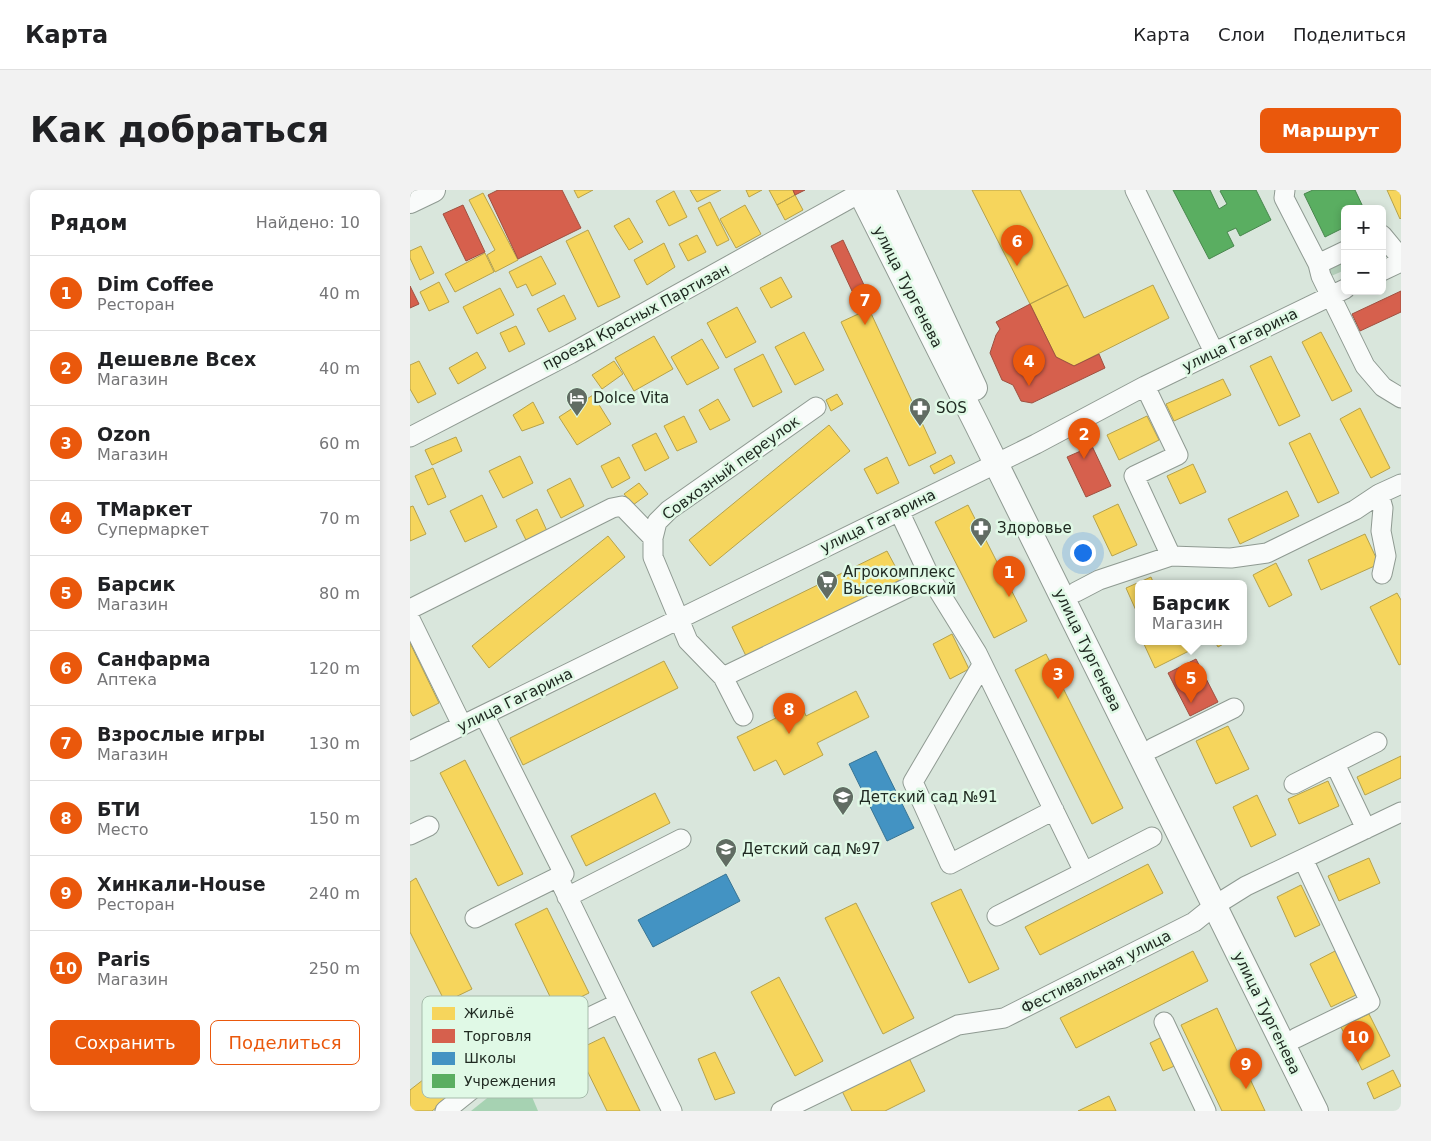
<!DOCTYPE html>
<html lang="ru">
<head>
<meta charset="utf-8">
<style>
	:root { --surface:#fff; --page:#f2f2f2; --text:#202124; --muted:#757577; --line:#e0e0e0; --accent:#ea580c }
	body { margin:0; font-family:"DejaVu Sans",sans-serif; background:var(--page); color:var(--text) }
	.controls { position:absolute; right:15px; top:15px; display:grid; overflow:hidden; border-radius:8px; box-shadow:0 2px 8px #0003 }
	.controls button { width:45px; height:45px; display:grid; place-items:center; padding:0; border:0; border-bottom:1px solid var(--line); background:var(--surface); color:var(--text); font:25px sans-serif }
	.you { position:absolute; left:672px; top:362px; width:18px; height:18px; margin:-12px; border:4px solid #fff; border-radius:50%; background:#1a73e8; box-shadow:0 0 0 8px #1a73e833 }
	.badge { display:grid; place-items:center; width:32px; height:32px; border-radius:50%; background:var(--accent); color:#fff; font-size:16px; font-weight:700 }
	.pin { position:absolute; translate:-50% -41px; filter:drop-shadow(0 1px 2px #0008) }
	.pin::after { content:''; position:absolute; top:26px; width:18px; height:15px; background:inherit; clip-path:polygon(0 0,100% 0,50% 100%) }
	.popup { position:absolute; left:725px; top:390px; width:112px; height:65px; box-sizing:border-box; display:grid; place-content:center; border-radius:8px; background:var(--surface); filter:drop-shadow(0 1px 4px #0005); font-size:16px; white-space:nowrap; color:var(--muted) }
	.popup b { font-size:19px; color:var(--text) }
	.popup::after { content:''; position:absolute; left:50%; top:100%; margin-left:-10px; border:10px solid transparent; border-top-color:var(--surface) }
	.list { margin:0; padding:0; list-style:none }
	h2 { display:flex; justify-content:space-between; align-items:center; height:65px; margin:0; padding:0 20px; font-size:21px }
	h2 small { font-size:16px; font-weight:400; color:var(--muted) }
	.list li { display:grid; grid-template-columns:32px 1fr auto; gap:15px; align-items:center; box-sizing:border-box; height:75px; padding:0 20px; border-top:1px solid var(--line) }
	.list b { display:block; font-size:19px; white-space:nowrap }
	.list p { margin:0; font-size:16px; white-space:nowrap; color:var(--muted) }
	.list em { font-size:16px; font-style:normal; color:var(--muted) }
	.actions { display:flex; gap:10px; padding:15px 20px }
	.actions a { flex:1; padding:11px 0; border:1px solid var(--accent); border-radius:8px; text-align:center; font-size:18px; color:var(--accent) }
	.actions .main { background:var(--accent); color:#fff }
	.map { position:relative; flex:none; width:991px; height:921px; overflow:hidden; border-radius:8px }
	header { display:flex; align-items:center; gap:30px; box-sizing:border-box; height:70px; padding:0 25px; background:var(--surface); border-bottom:1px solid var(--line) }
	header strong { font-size:24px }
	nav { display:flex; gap:28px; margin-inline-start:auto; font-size:18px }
	.intro { display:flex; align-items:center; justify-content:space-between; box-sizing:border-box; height:120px; padding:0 30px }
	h1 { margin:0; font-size:35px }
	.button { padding:12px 22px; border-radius:8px; background:var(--accent); color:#fff; font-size:18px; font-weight:700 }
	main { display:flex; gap:30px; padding:0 30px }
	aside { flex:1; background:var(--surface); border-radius:8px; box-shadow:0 2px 8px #0003 }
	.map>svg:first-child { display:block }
</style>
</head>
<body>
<header>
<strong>Карта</strong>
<nav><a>Карта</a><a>Слои</a><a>Поделиться</a></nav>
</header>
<div class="intro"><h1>Как добраться</h1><a class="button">Маршрут</a></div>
<main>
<aside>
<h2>Рядом<small>Найдено: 10</small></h2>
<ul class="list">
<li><span class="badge">1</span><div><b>Dim Coffee</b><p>Ресторан</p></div><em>40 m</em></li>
<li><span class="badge">2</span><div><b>Дешевле Всех</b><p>Магазин</p></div><em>40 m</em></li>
<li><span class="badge">3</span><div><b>Ozon</b><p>Магазин</p></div><em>60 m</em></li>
<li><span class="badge">4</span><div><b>ТМаркет</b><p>Супермаркет</p></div><em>70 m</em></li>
<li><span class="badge">5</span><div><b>Барсик</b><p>Магазин</p></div><em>80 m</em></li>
<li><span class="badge">6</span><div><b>Санфарма</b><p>Аптека</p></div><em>120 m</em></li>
<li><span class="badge">7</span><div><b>Взрослые игры</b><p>Магазин</p></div><em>130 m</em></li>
<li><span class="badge">8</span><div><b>БТИ</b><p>Место</p></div><em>150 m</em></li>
<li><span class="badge">9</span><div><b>Хинкали-House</b><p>Ресторан</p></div><em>240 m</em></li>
<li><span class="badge">10</span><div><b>Paris</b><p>Магазин</p></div><em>250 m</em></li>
</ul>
<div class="actions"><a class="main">Сохранить</a><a>Поделиться</a></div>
</aside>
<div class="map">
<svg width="991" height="921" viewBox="0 0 991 921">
	<rect width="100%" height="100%" fill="#d9e6dc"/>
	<path fill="#b4cfba" d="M935,68v12l-16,7 -5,-9z"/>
	<path fill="#a6d2b2" d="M111,881l17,40h-67z"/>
	<path fill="#f6d55c" stroke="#b6a24b" d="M164,0h19l-15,8z
		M280,0h31l-24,12z
		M336,0h16l-13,7z
		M359,0h24l2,5 -18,10z
		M562,0h48l48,95 -38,19z
		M977,0h14v28l-1,1z
		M264,1l13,26 -18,9 -13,-25z
		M73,3l35,67 -23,12 -8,-17 8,-5 -26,-50z
		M385,5l8,15 -18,10 -8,-15z
		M300,12l19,38 -12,6 -19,-38z
		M335,15l16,29 -25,14 -16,-29z
		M219,28l14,24 -14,8 -15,-24z
		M178,40l32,67 -22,10 -32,-66z
		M287,45l9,17 -18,9 -9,-17z
		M254,53l11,24 -28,18 -13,-25z
		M11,56l13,27 -14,7 -10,-22v-7z
		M75,63l9,19 -39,20 -10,-18z
		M131,66l15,28 -24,12 -6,-12 -9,4 -8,-16z
		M371,87l11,20 -21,11 -11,-20z
		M29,92l10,20 -20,9 -9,-19z
		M658,95l16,33 69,-33 16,33 -95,48 -18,-9 -26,-53z
		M90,98l14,27 -37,19 -14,-27z
		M154,105l12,24 -27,13 -12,-23z
		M327,117l19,35 -30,16 -19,-35z
		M459,119l67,144 -27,13 -68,-144z
		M106,136l9,18 -16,8 -9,-19z
		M394,142l20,38 -29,15 -20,-38z
		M911,142l31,59 -20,10 -30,-59z
		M244,146l19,33 -39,22 -19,-33z
		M292,149l17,29 -32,17 -16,-28z
		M67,162l9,16 -28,16 -9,-16z
		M353,164l19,38 -29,15 -19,-38z
		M861,166l29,60 -21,10 -29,-60z
		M9,171l17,33 -18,9 -8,-14v-24z
		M204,171l9,13 -21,15 -10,-14z
		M813,189l8,16 -57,26 -8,-17z
		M427,204l6,10 -12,7 -5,-11z
		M183,205l18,29 -34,21 -18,-28z
		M308,209l12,21 -20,10 -11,-20z
		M123,212l11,21 -22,8 -9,-16z
		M950,218l30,60 -19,10 -31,-59z
		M274,226l13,26 -20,9 -13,-25z
		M737,226l12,24 -40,20 -12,-25z
		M419,235l21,26 -140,115 -21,-26z
		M246,243l13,25 -24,13 -13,-26z
		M900,243l29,60 -21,10 -29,-60z
		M46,247l6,14 -30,14 -7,-15z
		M541,265l4,8 -21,11 -4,-8z
		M110,266l13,27 -30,15 -14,-27z
		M209,267l11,21 -18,10 -11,-22z
		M477,267l12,26 -22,11 -13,-25z
		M783,274l13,28 -26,12 -13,-28z
		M23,278l13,29 -18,8 -13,-29z
		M160,288l14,28 -23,12 -14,-28z
		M229,293l9,11 -15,11 -9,-11z
		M877,301l12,25 -59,28 -12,-25z
		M72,305l15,32 -32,15 -15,-31z
		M708,314l19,41 -25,11 -19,-40z
		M558,315l59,116 -33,17 -59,-116z
		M3,316l13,28 -16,7v-34z
		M127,319l10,22 -20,11 -11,-22z
		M955,344l14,30 -58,26 -13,-30z
		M198,346l17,21 -136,111 -17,-22z
		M477,361l15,28 -156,77 -14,-29z
		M866,373l16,32 -23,12 -16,-32z
		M741,387l3,7h-16v31l-12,-27z
		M987,403l4,7v64l-2,1 -29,-58z
		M542,444l17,35 -19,10 -17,-35z
		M733,452h47l3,7 -38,19z
		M805,452h12l-9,5z
		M0,453l29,60 -26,13 -3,-5z
		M636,464l77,154 -31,16 -77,-154z
		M254,471l14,27 -155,77 -13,-27z
		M446,501l13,26 -52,26 6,12 -39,20 -8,-15 -22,11 -17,-34 39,-19 -2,-3 26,-13 6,14z
		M818,536l21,43 -33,15 -20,-43z
		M991,566v22l-36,17 -8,-18z
		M55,570l58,114 -25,12 -58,-113z
		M918,591l11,25 -40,18 -11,-25z
		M245,603l15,30 -84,43 -15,-30z
		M847,605l19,40 -25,12 -18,-40z
		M959,668l11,25 -41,18 -11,-25z
		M738,674l15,29 -123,62 -15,-28z
		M6,688l56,111 -27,13 -35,-70v-50z
		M891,695l19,40 -25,12 -18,-40z
		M551,699l38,80 -30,14 -38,-80z
		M446,713l58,115 -31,16 -58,-116z
		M137,718l42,85 -33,16 -41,-85z
		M927,760l21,44 -27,13 -21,-43z
		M783,761l15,30 -132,67 -16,-30z
		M369,787l44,84 -28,15 -44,-84z
		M807,818l48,103h-43l-41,-86z
		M959,824l21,42 -28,14 -21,-43z
		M81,837l18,23 -77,61h-22v-21z
		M754,846l15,28 -16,7 -13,-28z
		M194,847l36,74h-33l-30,-61z
		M305,862l20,41 -20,7 -17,-41z
		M499,868l16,33 -40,20h-33l-10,-20z
		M983,880l8,16 -27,13 -7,-16z
		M699,906l7,15h-38z"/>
	<path fill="#d6604d" stroke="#9f5040" d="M88,0h64l19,38 -63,31 -30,-64z
		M383,0h12l-10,5z
		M53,15l22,47 -19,9 -23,-47z
		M433,50l21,45 -12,6 -21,-45z
		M0,96l9,18 -9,4z
		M991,101v21l-41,19 -8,-17z
		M620,114l26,53 18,9 25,-12 6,14 -73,35 -11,-2 -8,-16 -11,-5 -12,-27 6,-18 4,-6 -4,-7z
		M682,256l19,40 -25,11 -19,-40z
		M786,469l22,43 -28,14 -22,-43z"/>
	<path fill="#4393c3" stroke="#387493" d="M466,561l38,77 -27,13 -38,-77z
		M316,684l14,27 -87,46 -15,-27z"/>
	<path fill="#5aae61" stroke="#49864e" d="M763,0h37l9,19 8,-5 -7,-13 2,-1h34l15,30 -31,16 -4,-8 -9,4 7,14 -25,13z
		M903,0h42l9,19h-19v18l-20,10 -21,-43z"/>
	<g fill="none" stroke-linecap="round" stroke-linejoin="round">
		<g stroke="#8f9a92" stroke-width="21">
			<path id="minor" d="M725,0l79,162
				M875,0l-1,8 34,66
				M972,45l19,23
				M935,61l-27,13 3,12 44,90 18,21 18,11
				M972,81l19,-9
				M0,247l160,-83 290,-161
				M489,321l31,66 47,76 107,219 68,-35
				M761,366l60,2 36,-5 88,-43 24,-16
				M972,384l4,-18 -5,-25 2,-23 -4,-14 22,-10
				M666,402l23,-12 72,-24 -37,-80 44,-21 -33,-69
				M0,419l202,-101 10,-2 31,32
				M0,429l52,106
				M572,475l-69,117 37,82 104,-54
				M313,487l207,-100
				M333,526l-20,-39 -35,-36 -35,-84v-19l4,-16 12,-12 147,-103
				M743,558l81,-40
				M0,561l626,-307 109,-58 200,-97
				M925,574l31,65
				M884,594l83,-42
				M0,645l19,-9
				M148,687l114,234
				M157,707l114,-58
				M587,726l87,-44
				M65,728l89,-44 -80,-159
				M754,832l42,89
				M886,848l74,-36 -67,-143
				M35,921l76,-61 98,-47
				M371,921l177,-86 46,-7 190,-96 20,-16 32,-20 155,-74"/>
		</g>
		<g stroke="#8f9a92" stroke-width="26">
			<path id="major" d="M449,0l118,235 339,686
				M473,0l92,198
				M0,11l23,-11"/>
		</g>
		<use href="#minor" stroke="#f9fbfa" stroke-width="19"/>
		<use href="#major" stroke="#f9fbfa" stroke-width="24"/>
	</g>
	<defs>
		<g id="hotel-pin" transform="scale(1.125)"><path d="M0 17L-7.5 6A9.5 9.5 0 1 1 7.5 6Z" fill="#616c63" stroke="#e0f9e6"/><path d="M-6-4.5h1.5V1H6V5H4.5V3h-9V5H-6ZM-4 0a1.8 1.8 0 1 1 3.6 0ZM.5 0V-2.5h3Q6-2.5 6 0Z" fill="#fff"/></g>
		<g id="pharmacy-pin" transform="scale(1.125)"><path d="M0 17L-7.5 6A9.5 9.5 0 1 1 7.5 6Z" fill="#616c63" stroke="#e0f9e6"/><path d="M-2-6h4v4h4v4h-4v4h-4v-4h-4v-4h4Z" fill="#fff"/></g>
		<g id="supermarket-pin" transform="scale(1.125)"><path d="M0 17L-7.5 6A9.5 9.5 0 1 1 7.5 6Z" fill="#616c63" stroke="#e0f9e6"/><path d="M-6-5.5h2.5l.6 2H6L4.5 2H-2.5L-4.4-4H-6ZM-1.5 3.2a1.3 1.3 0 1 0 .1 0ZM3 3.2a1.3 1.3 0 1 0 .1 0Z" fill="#fff"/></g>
		<g id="school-pin" transform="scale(1.125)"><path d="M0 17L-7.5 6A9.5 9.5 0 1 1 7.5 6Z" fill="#616c63" stroke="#e0f9e6"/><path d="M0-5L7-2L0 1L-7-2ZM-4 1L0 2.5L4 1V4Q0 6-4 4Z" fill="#fff"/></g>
	</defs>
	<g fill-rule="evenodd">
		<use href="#hotel-pin" x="167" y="208"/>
		<use href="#pharmacy-pin" x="510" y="218"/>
		<use href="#pharmacy-pin" x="571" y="338"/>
		<use href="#supermarket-pin" x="417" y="391"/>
		<use href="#school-pin" x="433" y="607"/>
		<use href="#school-pin" x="316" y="659"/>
	</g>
	<g text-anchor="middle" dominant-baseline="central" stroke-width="5" stroke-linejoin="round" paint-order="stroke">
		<g font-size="15" fill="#202a22" stroke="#e0f9e6">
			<text transform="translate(498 97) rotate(63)">улица Тургенева</text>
			<text transform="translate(226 127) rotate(-28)">проезд Красных Партизан</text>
			<text transform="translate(830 150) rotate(-26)">улица Гагарина</text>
			<text transform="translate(321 278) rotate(-36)">Совхозный переулок</text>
			<text transform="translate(468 331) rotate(-26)">улица Гагарина</text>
			<text transform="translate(678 460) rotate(64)">улица Тургенева</text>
			<text transform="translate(105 510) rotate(-26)">улица Гагарина</text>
			<text transform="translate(686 782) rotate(-27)">Фестивальная улица</text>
			<text transform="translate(857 823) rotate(64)">улица Тургенева</text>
		</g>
		<g font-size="15" fill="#202a22" stroke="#e0f9e6" text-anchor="start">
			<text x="183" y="208">Dolce Vita</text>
			<text x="526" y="218">SOS</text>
			<text x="587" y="338">Здоровье</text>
			<text x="433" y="382">Агрокомплекс<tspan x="433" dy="17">Выселковский</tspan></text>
			<text x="449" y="607">Детский сад №91</text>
			<text x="332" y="659">Детский сад №97</text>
		</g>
	</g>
	<rect x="12" y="806" width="166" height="102" rx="8" fill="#e0f9e6" stroke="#a6bbab" stroke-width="1"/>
	<rect x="22" y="817" width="23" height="13" fill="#f6d55c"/>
	<rect x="22" y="839" width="23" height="14" fill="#d6604d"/>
	<rect x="22" y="862" width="23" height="13" fill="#4393c3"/>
	<rect x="22" y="884" width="23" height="14" fill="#5aae61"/>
	<g font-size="14" fill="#202a22">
		<text x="54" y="828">Жильё</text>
		<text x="54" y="851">Торговля</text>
		<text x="54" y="873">Школы</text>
		<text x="54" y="896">Учреждения</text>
	</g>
</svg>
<div class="controls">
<button>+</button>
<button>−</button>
</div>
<div class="you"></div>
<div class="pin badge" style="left:599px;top:407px">1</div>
<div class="pin badge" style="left:674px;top:269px">2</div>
<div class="pin badge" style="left:648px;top:509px">3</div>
<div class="pin badge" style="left:619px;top:196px">4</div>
<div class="pin badge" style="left:781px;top:513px">5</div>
<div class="popup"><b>Барсик</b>Магазин</div>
<div class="pin badge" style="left:607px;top:76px">6</div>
<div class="pin badge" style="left:455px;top:135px">7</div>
<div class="pin badge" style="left:379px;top:544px">8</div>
<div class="pin badge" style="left:836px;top:899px">9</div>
<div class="pin badge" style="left:948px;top:872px">10</div>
</div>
</main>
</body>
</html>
